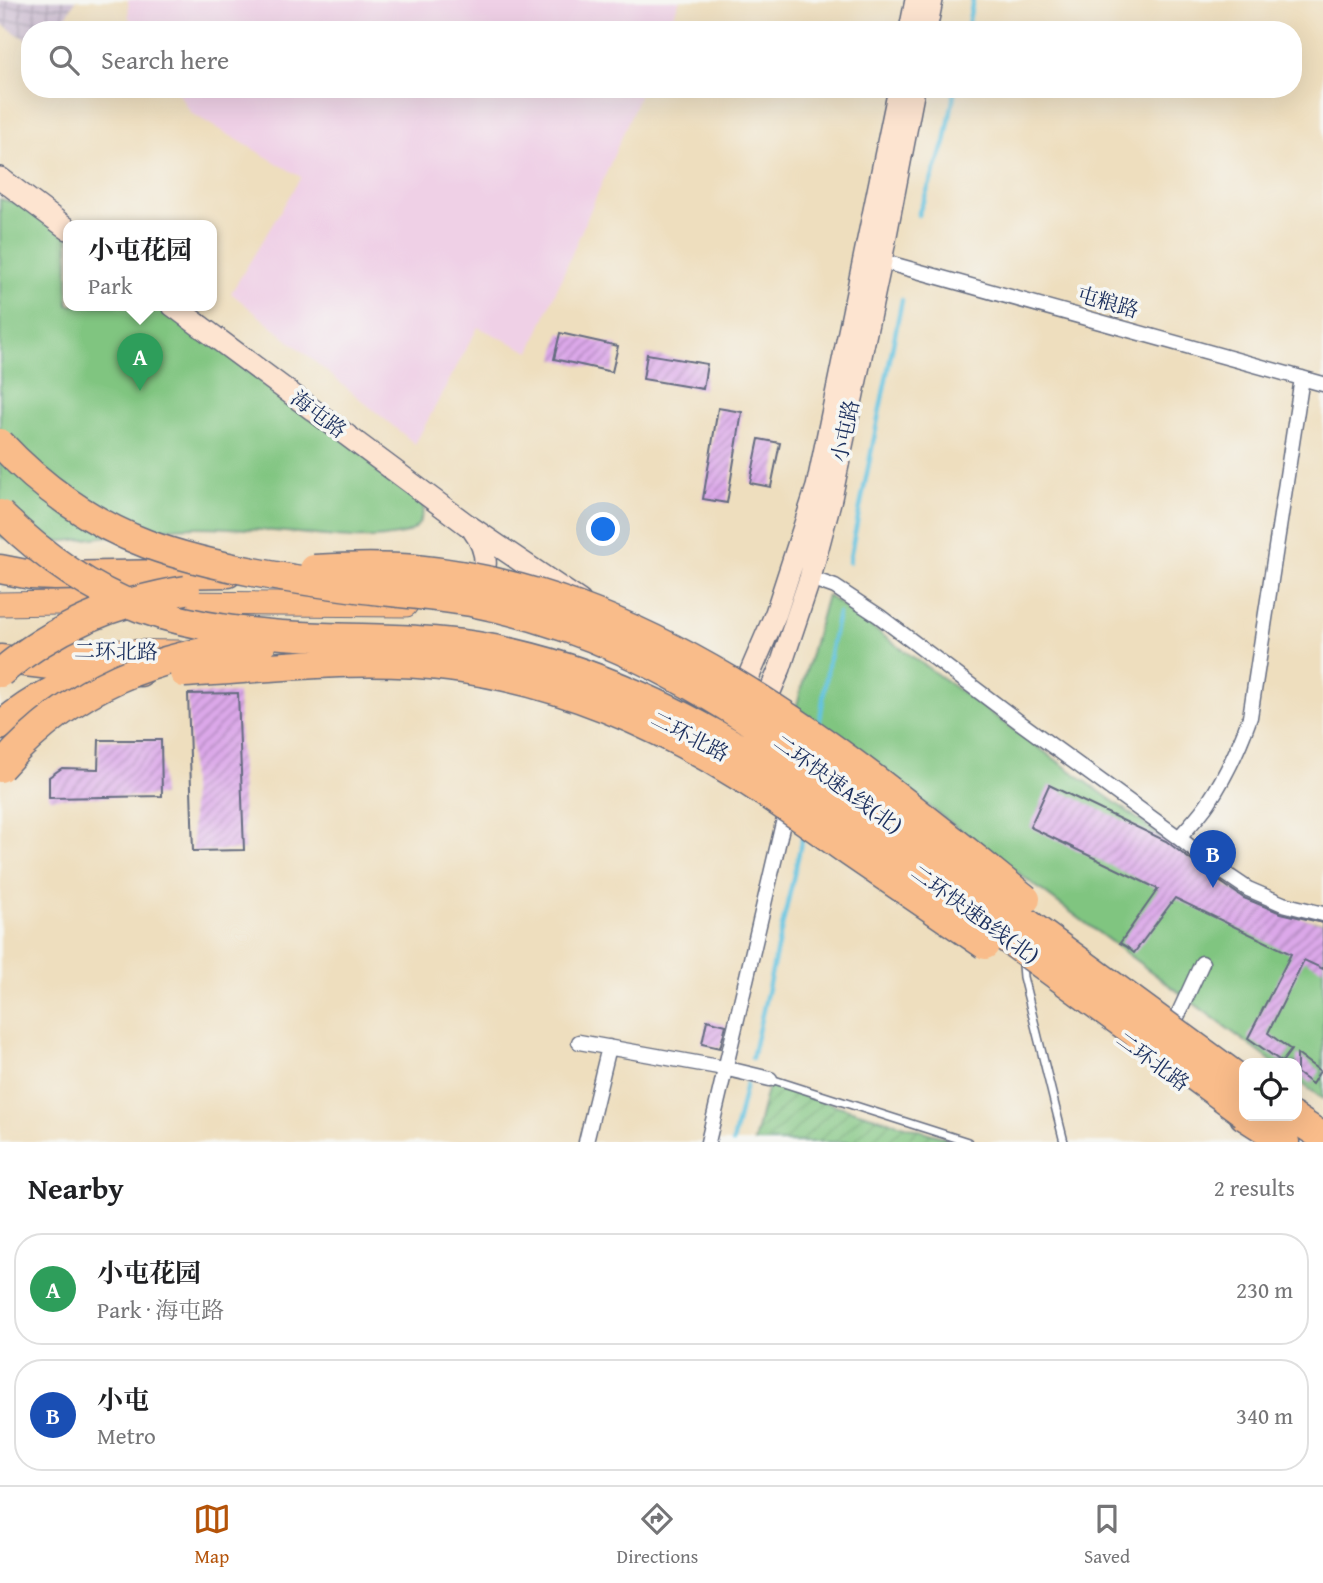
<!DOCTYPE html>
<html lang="en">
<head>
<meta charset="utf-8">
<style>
	:root { --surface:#fff; --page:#f6f6f6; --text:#202124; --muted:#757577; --line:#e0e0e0; --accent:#b45309 }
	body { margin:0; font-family:"Gentium Book Plus","Noto Serif SC",serif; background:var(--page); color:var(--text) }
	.controls { position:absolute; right:21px; bottom:21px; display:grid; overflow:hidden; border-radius:14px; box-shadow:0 7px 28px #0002 }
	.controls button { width:63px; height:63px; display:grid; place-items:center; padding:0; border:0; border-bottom:2px solid var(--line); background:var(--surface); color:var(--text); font:35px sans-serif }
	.you { position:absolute; left:604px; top:530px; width:24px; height:24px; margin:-18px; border:5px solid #fff; border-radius:50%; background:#1a73e8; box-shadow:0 0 0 10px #1a73e833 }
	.badge { display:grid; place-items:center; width:46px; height:46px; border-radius:50%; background:var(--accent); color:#fff; font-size:23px; font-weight:700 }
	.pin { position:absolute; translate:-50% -58px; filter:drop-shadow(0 2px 4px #0008) }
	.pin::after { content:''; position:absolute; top:37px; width:24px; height:21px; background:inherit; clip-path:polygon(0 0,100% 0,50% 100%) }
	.popup { position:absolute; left:63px; top:220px; width:154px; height:91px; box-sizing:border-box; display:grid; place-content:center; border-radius:14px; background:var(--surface); filter:drop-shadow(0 2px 5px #0005); font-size:23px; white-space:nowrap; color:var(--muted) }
	.popup b { font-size:26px; color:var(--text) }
	.popup::after { content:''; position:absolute; left:50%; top:100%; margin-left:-14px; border:14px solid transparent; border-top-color:var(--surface) }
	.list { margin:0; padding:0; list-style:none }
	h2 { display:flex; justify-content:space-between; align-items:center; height:91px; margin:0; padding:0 28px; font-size:30px }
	h2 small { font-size:23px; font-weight:400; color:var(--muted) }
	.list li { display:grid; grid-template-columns:46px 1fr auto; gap:21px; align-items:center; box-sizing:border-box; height:112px; margin:0 14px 14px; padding:0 14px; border:2px solid var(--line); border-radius:28px }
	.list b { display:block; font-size:26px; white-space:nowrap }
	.list p { margin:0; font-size:23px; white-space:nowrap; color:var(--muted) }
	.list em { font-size:23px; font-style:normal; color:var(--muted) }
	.icon { flex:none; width:38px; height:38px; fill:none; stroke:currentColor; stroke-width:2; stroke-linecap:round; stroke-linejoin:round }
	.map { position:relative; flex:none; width:1323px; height:1142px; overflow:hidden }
	.search { position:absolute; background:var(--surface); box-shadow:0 7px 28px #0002; left:21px; right:21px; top:21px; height:77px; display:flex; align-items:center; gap:18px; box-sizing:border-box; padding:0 24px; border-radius:28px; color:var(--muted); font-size:26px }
	.sheet { height:343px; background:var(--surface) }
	nav { display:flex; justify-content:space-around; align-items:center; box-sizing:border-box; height:98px; border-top:2px solid var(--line); background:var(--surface); font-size:19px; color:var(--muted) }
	nav a { display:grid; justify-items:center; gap:4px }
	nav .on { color:var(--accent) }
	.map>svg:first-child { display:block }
</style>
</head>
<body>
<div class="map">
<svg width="1323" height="1142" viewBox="0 0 1323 1142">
	<defs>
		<pattern id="industrial-grid" width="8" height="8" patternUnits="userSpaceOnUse" patternTransform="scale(1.75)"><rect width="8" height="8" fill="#cdbed2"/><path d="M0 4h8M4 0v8" fill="none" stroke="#a69bae"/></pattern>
		<pattern id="garden-furrows" width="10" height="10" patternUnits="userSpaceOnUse" patternTransform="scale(1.75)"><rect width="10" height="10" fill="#80c580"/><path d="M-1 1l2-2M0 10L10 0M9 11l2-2" fill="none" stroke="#68a06c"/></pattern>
		<pattern id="building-hatch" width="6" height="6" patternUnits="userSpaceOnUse" patternTransform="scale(1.75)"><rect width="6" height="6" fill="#dca8e9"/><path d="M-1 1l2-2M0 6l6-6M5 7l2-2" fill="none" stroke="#b289c0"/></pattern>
	</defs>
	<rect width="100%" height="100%" fill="#f6f6f2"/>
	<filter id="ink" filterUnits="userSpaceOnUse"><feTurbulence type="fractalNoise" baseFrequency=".0143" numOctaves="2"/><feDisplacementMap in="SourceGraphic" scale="14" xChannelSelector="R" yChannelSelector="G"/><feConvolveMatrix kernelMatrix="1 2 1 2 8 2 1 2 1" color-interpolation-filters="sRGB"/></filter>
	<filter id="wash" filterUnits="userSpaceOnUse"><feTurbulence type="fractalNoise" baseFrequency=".00686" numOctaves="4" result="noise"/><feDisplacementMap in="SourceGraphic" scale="28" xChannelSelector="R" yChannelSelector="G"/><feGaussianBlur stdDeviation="1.57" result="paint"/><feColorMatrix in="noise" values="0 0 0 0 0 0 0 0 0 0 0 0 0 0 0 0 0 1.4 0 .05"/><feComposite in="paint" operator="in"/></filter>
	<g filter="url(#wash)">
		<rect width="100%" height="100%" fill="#eedebe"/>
		<path fill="#efd0e6" d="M128,0h552l-13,30h-530l-8,-12z
			M176,89h466l-112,263 -52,-25 -63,117 -184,-151 70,-116 -110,-64z"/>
		<path fill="url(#industrial-grid)" d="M0,0h76l-18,30h-28v12l-30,-19z"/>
		<path fill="#80c580" stroke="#4e7a6f" stroke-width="2" d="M0,199l25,6 43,31v69h97l252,188 7,15c-3,13 -6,23 -21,26 -36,8 -71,3 -106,-1 -34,-3 -68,-6 -101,-6 -64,0 -134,25 -196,10z
			M827,595l308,222 88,69 67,31 33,6v176l-26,-19v-17h-23l-478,-355z"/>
		<path fill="url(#garden-furrows)" stroke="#4e7a6f" stroke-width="2" d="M768,1085l178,53 -1,4h-191z"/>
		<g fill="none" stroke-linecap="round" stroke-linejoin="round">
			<path stroke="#62c3e0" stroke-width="4.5" d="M967,30l6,-30
				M918,215l27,-72 10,-54
				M849,562l53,-262
				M819,726l10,-67 9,-46
				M752,1058l51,-223
				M733,1142l13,-58"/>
		</g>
		<g id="blocks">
			<path fill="url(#building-hatch)" d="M560,333l58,13 -6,26 -58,-13z
				M647,354l60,10 -4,25 -60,-10z
				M718,408l24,4 -15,91 -24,-4z
				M759,439l21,4 -9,44 -21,-4z
				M238,693l6,157 -51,1 -5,-157z
				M99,740h62l1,56 -113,2v-21l13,-9 36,1z
				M1049,785l117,56 43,33 35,24 37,15 42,10v46l-19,-9 -36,73 23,17 -9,12 -34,-24 43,-84 -116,-56 -41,55 -7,-6 -7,-4 38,-54 -128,-62z
				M707,1020l19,5 -6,23 -18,-4z
				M1297,1054l23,17 -8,13 -15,-11z"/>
		</g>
	</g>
	<g filter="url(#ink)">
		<use href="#blocks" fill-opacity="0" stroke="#656c80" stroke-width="2"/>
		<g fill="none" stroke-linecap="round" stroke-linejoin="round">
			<g stroke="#656c80" stroke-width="10">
				<path id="lane" d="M1022,965l1,12 41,165
					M771,1079l197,63"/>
			</g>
			<g stroke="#656c80" stroke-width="17">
				<path id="street" d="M881,261l442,123
					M810,578l25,9 44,29 139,105 161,117 35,28 34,23 35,15 40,10
					M1179,838c10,-12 21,-23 29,-35 18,-27 31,-55 42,-86l52,-339
					M1177,1017l25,-54
					M579,1042l145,26 46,11
					M586,1142l23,-95
					M708,1142l79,-336"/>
			</g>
			<g stroke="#656c80" stroke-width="24">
				<path id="secondary" d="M910,30l6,-30
					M926,30l6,-30
					M0,178l68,51
					M172,305l294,219 114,77
					M473,530c15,20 17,42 2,64
					M738,701l38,-88 41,-126 82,-398
					M760,715l20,-47 30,-90 21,-80 50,-237 33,-172"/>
			</g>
			<g stroke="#656c80" stroke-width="25">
				<path id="primary" d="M161,603l245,2
					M0,604l119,-2
					M24,650l155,2"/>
			</g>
			<g stroke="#656c80" stroke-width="31">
				<path id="highway" d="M0,569l31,6 24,1 173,-3
					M0,659l76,9 64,4
					M0,726c29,-24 62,-44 99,-51
					M1244,1116l41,26
					M1291,1116l32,21"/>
			</g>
			<use href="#lane" stroke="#fff" stroke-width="7"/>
			<use href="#street" stroke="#fff" stroke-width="14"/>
			<use href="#secondary" stroke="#fde4d0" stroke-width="21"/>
			<use href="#primary" stroke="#f9bc8a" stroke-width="23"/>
			<use href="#highway" stroke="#f9bc8a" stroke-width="28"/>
			<g stroke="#656c80" stroke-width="31" stroke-linecap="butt">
				<path id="highway-bridge" d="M0,443c40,43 91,80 147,101 65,24 148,36 217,45 36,4 71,7 107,13 51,10 102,26 150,48 107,48 200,120 294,190 110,81 219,162 329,242
					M0,514c40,39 87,74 140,94 58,21 122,27 183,29 52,2 103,1 154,9 113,18 215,70 311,132l456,335
					M314,569c34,-2 68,-3 101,0 240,23 431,185 611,330
					M0,673c54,-46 117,-72 186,-83
					M184,673c88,-5 178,-17 265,-6 104,13 202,54 291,110 37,23 73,49 109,75 45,31 90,62 136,93
					M0,768c74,-84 155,-114 263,-125"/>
			</g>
			<use href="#highway-bridge" stroke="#f9bc8a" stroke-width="28"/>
		</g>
	</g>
	<g text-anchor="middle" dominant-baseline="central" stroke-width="7" stroke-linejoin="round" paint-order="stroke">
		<g font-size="21" fill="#1b2f5e" stroke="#f6f6f2">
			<text transform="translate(1108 302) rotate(16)">屯粮路</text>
			<text transform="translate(319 414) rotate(37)">海屯路</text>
			<text transform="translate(845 431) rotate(-78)">小屯路</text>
			<text transform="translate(116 651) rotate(1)">二环北路</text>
			<text transform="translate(690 736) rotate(27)">二环北路</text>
			<text transform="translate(838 784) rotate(36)">二环快速A线(北)</text>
			<text transform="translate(975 914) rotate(36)">二环快速B线(北)</text>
			<text transform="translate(1153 1061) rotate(36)">二环北路</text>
		</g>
	</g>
</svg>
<div class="controls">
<button><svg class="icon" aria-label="locate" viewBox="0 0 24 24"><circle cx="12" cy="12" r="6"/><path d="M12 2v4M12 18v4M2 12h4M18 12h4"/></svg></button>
</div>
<div class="you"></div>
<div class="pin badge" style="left:140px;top:391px;background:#2e9e5b">A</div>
<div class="popup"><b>小屯花园</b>Park</div>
<div class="pin badge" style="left:1213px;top:888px;background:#1a4fb4">B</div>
<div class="search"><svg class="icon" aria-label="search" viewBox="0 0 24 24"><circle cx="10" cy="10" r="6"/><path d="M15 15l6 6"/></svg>Search here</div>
</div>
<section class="sheet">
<h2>Nearby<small>2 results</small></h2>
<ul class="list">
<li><span class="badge" style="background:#2e9e5b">A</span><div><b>小屯花园</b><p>Park · 海屯路</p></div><em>230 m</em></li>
<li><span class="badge" style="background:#1a4fb4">B</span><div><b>小屯</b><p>Metro</p></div><em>340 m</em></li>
</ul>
</section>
<nav>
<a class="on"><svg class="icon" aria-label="map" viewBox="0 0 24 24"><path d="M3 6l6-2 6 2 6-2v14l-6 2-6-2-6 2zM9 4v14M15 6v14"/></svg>Map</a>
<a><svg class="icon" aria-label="directions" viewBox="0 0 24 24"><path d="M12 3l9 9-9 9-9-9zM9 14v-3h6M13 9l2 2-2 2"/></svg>Directions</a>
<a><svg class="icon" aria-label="saved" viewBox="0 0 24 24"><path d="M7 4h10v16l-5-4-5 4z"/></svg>Saved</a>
</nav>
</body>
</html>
